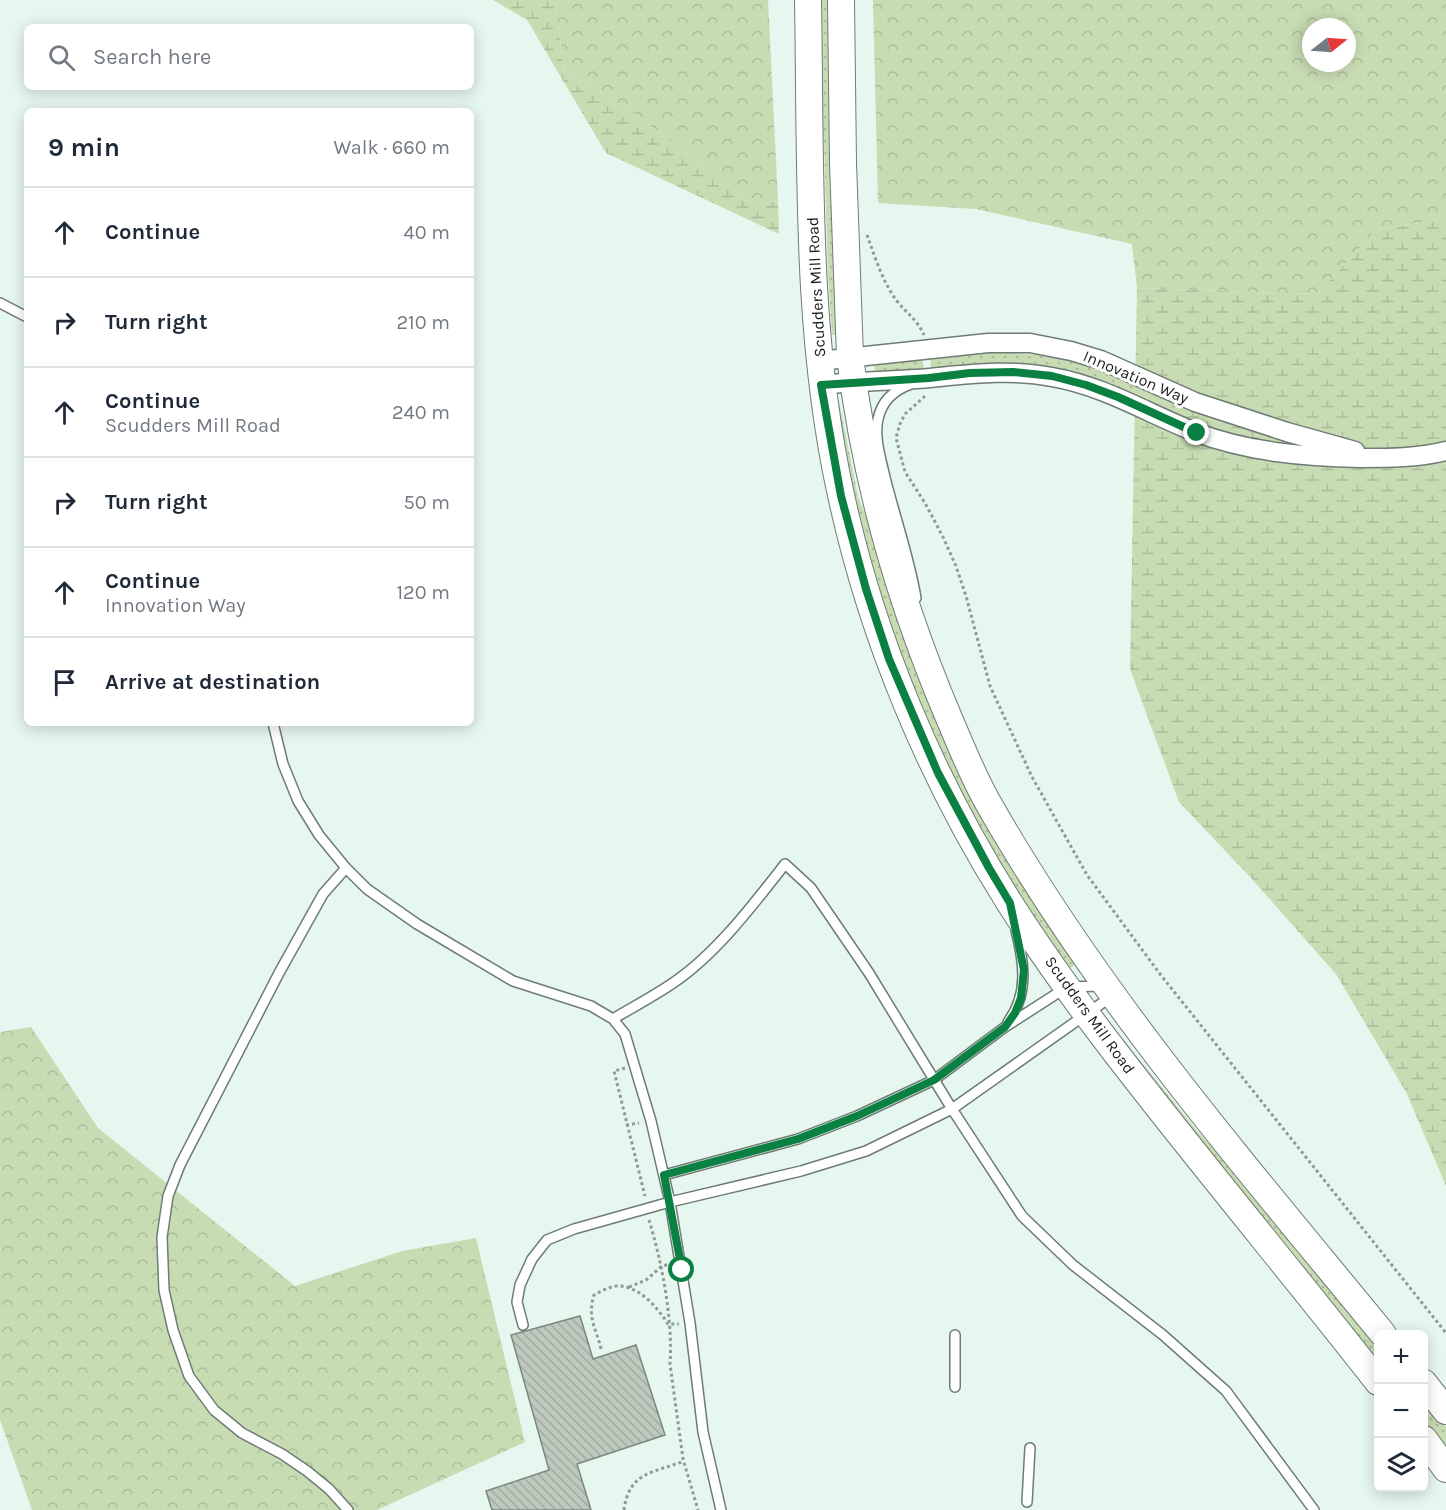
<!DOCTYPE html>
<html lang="en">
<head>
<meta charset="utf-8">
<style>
	:root { --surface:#fff; --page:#f2f2f3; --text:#1f2937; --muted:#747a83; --line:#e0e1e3 }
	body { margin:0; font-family:Karla,sans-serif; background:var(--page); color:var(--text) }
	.controls { position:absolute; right:18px; bottom:18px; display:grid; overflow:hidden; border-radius:9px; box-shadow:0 3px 15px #0003 }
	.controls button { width:54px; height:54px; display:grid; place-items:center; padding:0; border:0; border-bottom:2px solid var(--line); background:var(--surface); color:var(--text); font:30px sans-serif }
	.compass { position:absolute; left:1302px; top:18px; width:54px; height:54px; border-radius:50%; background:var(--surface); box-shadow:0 3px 15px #0003; rotate:73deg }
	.stop { position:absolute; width:18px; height:18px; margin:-14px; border:4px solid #0b8043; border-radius:50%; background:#fff }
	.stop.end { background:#0b8043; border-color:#fff; box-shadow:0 2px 6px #0008 }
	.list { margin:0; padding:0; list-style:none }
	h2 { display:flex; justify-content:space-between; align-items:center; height:78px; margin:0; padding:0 24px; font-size:26px }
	h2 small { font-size:20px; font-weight:400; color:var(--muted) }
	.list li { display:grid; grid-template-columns:39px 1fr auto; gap:18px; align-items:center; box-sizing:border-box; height:90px; padding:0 24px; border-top:2px solid var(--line) }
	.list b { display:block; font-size:22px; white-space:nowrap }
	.list p { margin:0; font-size:20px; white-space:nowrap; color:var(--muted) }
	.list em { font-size:20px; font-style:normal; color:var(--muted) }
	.icon { flex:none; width:33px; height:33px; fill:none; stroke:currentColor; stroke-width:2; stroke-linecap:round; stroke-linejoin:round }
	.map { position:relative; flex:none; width:1446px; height:1510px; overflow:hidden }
	.search { position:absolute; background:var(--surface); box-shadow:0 3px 15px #0003; left:24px; top:24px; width:450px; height:66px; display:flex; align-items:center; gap:15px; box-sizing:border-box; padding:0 21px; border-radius:9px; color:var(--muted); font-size:22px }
	.panel { position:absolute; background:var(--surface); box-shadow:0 3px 15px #0003; left:24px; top:108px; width:450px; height:618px; border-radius:9px }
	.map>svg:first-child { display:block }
</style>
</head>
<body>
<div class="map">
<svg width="1446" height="1510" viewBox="0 0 1446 1510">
	<defs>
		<pattern id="grass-dots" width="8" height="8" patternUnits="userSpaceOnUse" patternTransform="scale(1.5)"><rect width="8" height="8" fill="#c8dcb3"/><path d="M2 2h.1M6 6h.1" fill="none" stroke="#abbc9a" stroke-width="1.8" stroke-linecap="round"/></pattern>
		<pattern id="forest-crowns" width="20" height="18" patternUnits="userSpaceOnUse" patternTransform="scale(1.5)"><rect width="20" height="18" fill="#c8dcb3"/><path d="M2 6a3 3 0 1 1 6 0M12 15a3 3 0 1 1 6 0" fill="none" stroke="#abbc9a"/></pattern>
		<pattern id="wetland-marsh" width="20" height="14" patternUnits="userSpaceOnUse" patternTransform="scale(1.5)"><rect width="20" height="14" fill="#c8dcb3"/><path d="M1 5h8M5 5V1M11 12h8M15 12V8" fill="none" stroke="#abbc9a"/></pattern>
		<pattern id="building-back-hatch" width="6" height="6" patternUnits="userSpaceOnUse" patternTransform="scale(1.5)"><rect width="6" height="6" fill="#bdc9bd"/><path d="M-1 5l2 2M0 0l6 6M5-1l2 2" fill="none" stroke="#a2aca2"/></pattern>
	</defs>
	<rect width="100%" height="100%" fill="#e6f7ef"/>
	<path fill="url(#grass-dots)" d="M815,0h14l5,272 4,63h-6l-4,-60 -4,-132 -8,-68z
		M992,352c33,1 65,4 96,13 36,11 69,29 103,44l-5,11c-54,-25 -107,-53 -168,-57 -29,-1 -58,3 -87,6l-1,-12z
		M922,357l2,12 -44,6 -4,-2 -2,-7 4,-3z
		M833,401h6l19,95 20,51 131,315 66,103 -5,3 -91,-131 -75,-160 -41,-131z
		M1108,1021l90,111 50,51 130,161v24l-274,-344z
		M1424,1399l22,28v25l-22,-28z"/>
	<path fill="url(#forest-crowns)" fill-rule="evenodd" d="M555,0h213l10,201 -23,5 -127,-97 -64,-38z
		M873,0h573v219l-69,10 -60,65 -180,-6 -5,-44 -156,-35 -98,-6zM1311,27h36v36h-36z
		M31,1027l67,101 197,158 107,-35 74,-13 49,204 -148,68h-345l-32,-90v-388z"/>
	<path fill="url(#wetland-marsh)" d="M493,0h62l9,71 64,38 127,97 23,-5 1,33 -173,-81 -79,-133z
		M1446,219v967l-39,-92 -71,-120 -85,-96 -72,-76 -49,-133 7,-381 180,6 60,-65z"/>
	<path fill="url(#building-back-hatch)" stroke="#7c877d" stroke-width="1.5" d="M580,1316l13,43 43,-14 29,90 -88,29 14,46h-99l-6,-19 63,-21 -38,-135z"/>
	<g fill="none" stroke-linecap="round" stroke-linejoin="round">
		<g stroke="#6e7c75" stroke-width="12">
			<path id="service" d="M0,303l27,14
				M911,384c-17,6 -29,16 -33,35 -4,17 2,37 6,54 10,42 25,83 32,125
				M273,723l10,41 15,37 21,34 27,33 21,21 50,35 96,57 78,25 22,13 12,15 26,87 19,81 20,121 13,109 18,78
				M346,868l-23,26 -44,79 -99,192 -12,31 -6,41 2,53 9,40 16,46 25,34 28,23 40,21 25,17 22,18 19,21
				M613,1019c20,-12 41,-23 60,-36 43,-29 80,-78 112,-119l26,24 58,85 83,136 70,107 51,49 90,70 63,56 88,119
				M1008,1022c21,-28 16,-60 8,-92
				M664,1175l134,-36 59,-23 77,-36 71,-53 62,-40 34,-1
				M523,1325l-6,-23 3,-17 12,-26 15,-19 27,-11 96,-27 131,-31 65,-20 86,-42 160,-113
				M955,1387v-52
				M1027,1502l3,-54"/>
		</g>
		<g stroke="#6e7c75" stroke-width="21">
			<path id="minor" d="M819,361l169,-18h42l41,8 30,9 94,42 92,30 68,19
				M821,385c37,-4 73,-4 109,-7 41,-4 81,-9 122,-1 52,9 95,36 143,55 53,20 110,25 165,26 30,0 57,0 86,-7"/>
		</g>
		<g stroke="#6e7c75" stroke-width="28">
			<path id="secondary" d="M808,0c3,165 -3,333 33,495 31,143 90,284 168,407 54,85 117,165 180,244 63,79 127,157 189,236
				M841,0l2,163 7,194c15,124 50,246 99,361 12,28 23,56 38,83 109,193 256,362 396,533
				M1424,1383l22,28
				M1424,1439l22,30"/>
		</g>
		<path stroke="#8e9a95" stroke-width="3" stroke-dasharray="3 3" stroke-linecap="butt" d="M867,235c8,22 16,48 30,66 10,13 20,18 27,34
			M925,396l-20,18 -5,10 -4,14 9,34 20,31 18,34 13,29 10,30 24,90 42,91 55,98 73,99 286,359
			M625,1068l-11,3 31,125
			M626,1125l13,-2
			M649,1220c13,42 24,100 21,144l13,95 15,51
			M629,1287l17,-7 16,-14 8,-2
			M601,1349c-5,-22 -14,-30 -7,-54 7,-4 15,-8 22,-9 23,-1 41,21 52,38h11
			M624,1510c5,-39 30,-37 60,-49"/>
		<use href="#service" stroke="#fff" stroke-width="9"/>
		<use href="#minor" stroke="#fff" stroke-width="18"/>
		<use href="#secondary" stroke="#fff" stroke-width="26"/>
	</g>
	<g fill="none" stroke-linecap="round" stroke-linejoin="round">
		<path stroke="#0b8043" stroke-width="8" d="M682,1270l-18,-95 134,-36 59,-23 77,-36 71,-53 10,-14 6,-15 3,-28 -14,-67 -21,-35 -51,-95 -49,-114 -23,-70 -25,-93 -20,-111 108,-7 41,-5 43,-1 39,4 34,9 32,12 79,36"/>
	</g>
	<g text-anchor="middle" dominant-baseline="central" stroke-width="6" stroke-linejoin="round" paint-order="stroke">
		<g font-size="16" fill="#191f1d" stroke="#fff">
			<text transform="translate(816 287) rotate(-93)">Scudders Mill Road</text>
			<text transform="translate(1136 377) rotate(23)">Innovation Way</text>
			<text transform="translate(1090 1015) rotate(54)">Scudders Mill Road</text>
		</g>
	</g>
</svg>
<div class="controls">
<button>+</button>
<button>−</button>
<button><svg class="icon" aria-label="layers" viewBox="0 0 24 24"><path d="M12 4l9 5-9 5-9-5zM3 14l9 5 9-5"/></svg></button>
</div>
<svg class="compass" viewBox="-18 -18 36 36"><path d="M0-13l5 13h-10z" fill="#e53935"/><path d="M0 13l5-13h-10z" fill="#747a83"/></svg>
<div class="stop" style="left:682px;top:1270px"></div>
<div class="stop end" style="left:1197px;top:433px"></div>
<div class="search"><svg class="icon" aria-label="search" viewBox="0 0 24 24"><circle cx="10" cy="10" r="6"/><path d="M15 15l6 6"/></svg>Search here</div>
<section class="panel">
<h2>9 min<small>Walk · 660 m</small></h2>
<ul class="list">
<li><svg class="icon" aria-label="ahead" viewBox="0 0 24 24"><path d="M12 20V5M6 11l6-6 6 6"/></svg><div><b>Continue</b></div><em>40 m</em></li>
<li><svg class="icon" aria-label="right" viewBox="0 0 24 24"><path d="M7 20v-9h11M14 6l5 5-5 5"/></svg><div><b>Turn right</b></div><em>210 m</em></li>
<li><svg class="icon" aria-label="ahead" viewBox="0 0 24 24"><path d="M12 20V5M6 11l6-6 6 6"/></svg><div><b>Continue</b><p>Scudders Mill Road</p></div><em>240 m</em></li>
<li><svg class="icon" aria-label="right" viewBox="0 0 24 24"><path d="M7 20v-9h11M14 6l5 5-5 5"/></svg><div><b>Turn right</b></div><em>50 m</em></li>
<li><svg class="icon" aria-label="ahead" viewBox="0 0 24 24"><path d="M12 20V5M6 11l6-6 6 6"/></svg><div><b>Continue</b><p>Innovation Way</p></div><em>120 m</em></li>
<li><svg class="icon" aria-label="arrive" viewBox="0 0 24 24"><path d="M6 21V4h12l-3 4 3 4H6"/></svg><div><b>Arrive at destination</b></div></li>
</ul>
</section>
</div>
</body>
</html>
